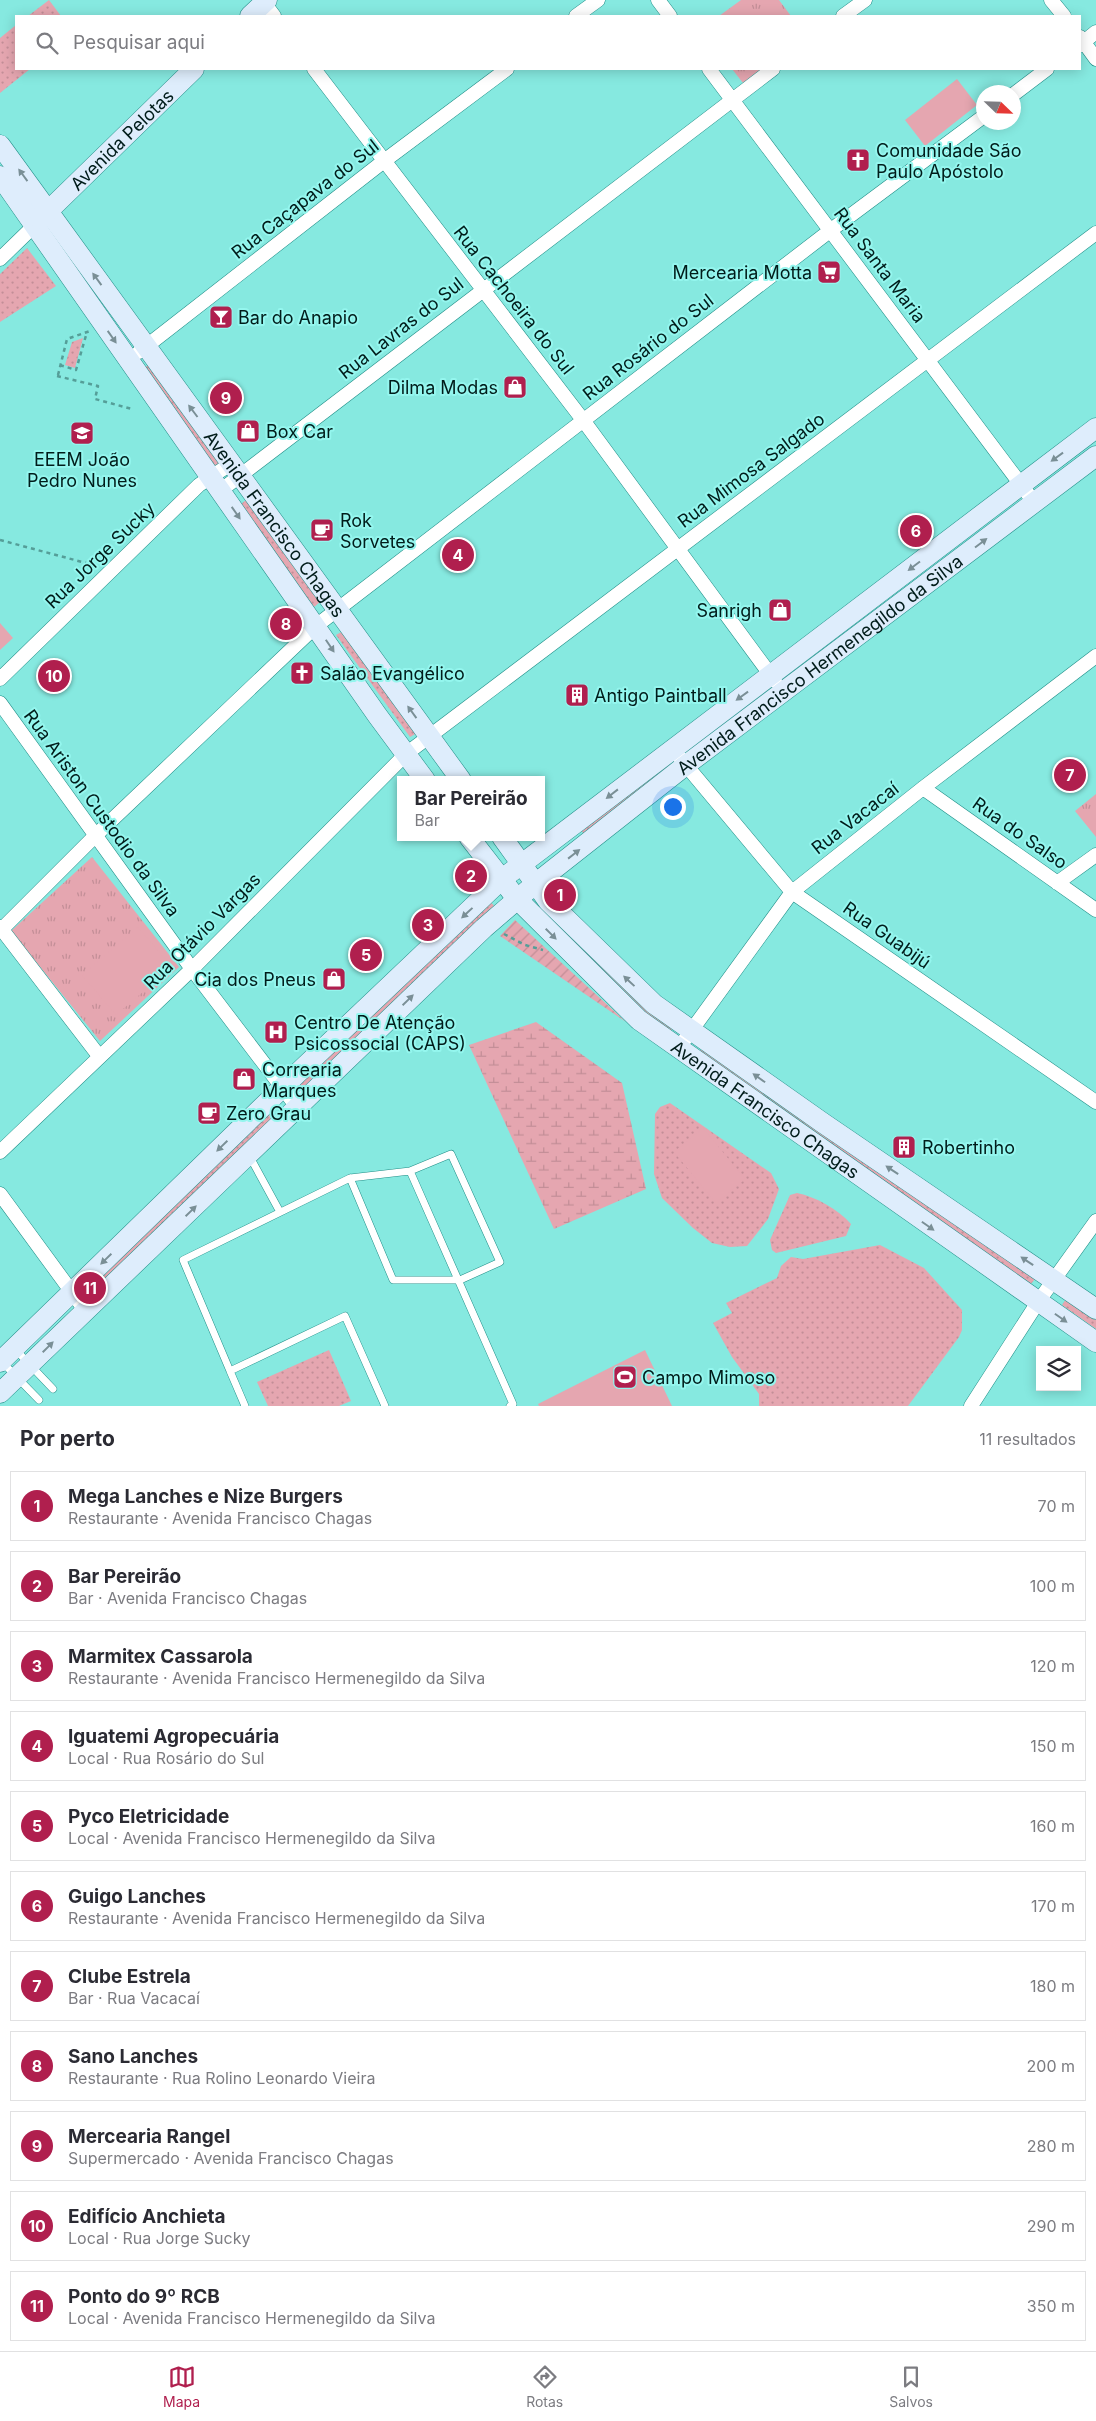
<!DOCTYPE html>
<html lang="pt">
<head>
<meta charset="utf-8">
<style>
	:root { --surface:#fff; --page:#f2f2f3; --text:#2b2b33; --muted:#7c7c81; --line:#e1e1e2; --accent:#b01f4e }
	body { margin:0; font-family:Inter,sans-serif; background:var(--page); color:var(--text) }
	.controls { position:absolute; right:15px; bottom:15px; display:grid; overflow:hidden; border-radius:0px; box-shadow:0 2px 12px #0003 }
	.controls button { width:45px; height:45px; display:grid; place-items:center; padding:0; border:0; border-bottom:1px solid var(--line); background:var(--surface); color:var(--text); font:25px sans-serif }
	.compass { position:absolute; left:976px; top:85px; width:45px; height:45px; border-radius:50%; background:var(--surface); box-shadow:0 2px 12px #0003; rotate:113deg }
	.you { position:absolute; left:672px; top:806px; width:18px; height:18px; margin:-12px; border:4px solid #fff; border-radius:50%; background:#1a73e8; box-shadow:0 0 0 8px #1a73e833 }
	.badge { display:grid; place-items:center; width:32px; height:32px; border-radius:50%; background:var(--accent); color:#fff; font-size:16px; font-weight:700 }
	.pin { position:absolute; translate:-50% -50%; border:2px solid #fff; box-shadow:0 1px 5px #0006 }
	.popup { position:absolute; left:397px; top:776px; width:148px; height:65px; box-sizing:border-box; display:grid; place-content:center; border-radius:0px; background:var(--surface); filter:drop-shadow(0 1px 4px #0005); font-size:16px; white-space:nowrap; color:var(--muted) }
	.popup b { font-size:19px; color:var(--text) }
	.popup::after { content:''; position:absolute; left:50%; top:100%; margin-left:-10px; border:10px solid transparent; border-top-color:var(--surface) }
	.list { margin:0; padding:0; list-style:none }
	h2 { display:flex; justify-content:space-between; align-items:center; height:65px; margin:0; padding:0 20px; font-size:21px }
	h2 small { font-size:16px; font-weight:400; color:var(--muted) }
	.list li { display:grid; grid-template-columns:32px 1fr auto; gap:15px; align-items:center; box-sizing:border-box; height:70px; margin:0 10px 10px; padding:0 10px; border:1px solid var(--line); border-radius:0px }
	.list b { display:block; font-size:19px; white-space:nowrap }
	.list p { margin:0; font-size:16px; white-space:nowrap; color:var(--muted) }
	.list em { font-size:16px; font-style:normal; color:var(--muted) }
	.icon { flex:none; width:28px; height:28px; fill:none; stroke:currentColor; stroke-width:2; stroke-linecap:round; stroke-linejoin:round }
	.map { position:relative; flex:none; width:1096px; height:1406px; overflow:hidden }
	.search { position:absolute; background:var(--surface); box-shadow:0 2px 12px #0003; left:15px; right:15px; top:15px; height:55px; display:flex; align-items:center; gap:12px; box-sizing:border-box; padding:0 18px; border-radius:0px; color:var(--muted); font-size:19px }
	.sheet { height:945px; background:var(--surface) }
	nav { display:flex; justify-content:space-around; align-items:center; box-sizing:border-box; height:70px; border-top:1px solid var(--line); background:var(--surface); font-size:14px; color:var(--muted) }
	nav a { display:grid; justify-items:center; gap:2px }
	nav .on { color:var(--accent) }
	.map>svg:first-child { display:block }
</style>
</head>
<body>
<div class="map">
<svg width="1096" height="1406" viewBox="0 0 1096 1406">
	<defs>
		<pattern id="grass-dots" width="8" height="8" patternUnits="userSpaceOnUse" patternTransform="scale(1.25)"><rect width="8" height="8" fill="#e5a6b0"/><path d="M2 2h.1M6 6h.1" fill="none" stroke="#c38e97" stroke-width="1.8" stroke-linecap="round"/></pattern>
		<pattern id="wetland-marsh" width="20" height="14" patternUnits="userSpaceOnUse" patternTransform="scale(1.25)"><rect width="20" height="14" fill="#e5a6b0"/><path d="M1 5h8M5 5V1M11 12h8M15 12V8" fill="none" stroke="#c38e97"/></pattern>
		<pattern id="park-tufts" width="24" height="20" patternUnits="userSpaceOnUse" patternTransform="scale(1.25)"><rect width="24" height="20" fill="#e5a6b0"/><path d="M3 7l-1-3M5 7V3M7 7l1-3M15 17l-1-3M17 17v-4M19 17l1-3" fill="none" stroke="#c38e97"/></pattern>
		<pattern id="garden-furrows" width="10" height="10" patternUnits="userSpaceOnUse" patternTransform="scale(1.25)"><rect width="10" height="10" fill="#e5a6b0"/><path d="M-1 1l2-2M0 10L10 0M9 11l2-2" fill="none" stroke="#c38e97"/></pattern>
	</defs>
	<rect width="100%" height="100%" fill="#86e9e0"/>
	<path fill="url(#grass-dots)" d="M49,0l12,16h-33z
		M16,25v44h14l-30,24v-55z
		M27,248l29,38 -56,36v-48z
		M83,338l-8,30 -10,-3 7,-23z
		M150,364l73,102 -7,5 -74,-102z
		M246,500l74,102 -6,5 -74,-102z
		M343,631l74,102 -7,4 -74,-102z
		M670,762l5,7 -89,68 -5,-7z
		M487,898l9,10 -192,184 -9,-10z
		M551,913l124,113 -5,6 -27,-21 -97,-92z
		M703,1047l332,232 -5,6 -332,-232z
		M670,1103l101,70 8,16 -11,30 -21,27 -17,1 -18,-4 -19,-15 -31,-30 -8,-24 1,-60 5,-7z
		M269,1108l9,10 -192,183 -9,-9z
		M797,1193c19,4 41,16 54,31l-5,12 -70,17 -4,-3 -2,-10 20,-45z
		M880,1245l44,23 38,42v20l-3,7 -51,69h-149v-12l-27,-37 -19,-34 19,-10 -6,-10 51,-25 4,-12 10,-9 12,2z
		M1066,1299l30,21v9l-34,-24z
		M329,1350l22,51 -12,5h-71l-11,-24z"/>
	<path fill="url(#wetland-marsh)" d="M536,1022l86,61 24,106 -92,40 -85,-184z"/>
	<path fill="url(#park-tufts)" d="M741,0h38l12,16h-72z
		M732,69h29l-18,14z
		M1096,794v43l-21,-26z
		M92,857l87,110 -79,74 -89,-110z"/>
	<path fill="url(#garden-furrows)" d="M515,920l111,102 -126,-86z"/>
	<path fill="#e5a6b0" d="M957,79l20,26 -52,41 -20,-26z
		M0,623l13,15 -13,12z
		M138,927l34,40 -56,48 -34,-40z
		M703,1128l42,51 -29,24 -42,-51z
		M645,1350l27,56h-133l-1,-2z"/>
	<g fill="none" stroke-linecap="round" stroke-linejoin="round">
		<g stroke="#218f88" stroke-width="8">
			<path id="lane" d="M250,1157l30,55
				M410,1171l103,233 -3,2
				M15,1349l38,40
				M3,1363l36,37
				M230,1371l-47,-111 167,-82 60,-7 41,-17 49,108 -40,18h-67l-43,-102
				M245,1406l-15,-35 115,-55 40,90"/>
		</g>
		<g stroke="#218f88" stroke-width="15">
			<path id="street" d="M262,0l12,16
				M658,0l12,16
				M1051,0l13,16
				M576,16l22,-16
				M843,16l22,-16
				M1080,37l16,22
				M1080,45l16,-13
				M314,69l269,351 192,261
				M709,69l325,433
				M1014,94l33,-25
				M0,259l35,-34
				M139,352l245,-191 123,-92
				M220,491l553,-422
				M0,679l199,-194 33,-22
				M0,703l192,266 105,138
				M680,758l112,134 304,210
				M923,788l173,122
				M1057,883l39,-28
				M0,927l99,129
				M0,931l96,-96 220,-209 515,-396 153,-114
				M678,1049l114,-157 131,-104 173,-132
				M0,1152l192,-183 214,-215 690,-521
				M0,1194l85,116
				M971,1406l67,-104 58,-81"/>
		</g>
		<g stroke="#218f88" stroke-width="21">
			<g id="secondary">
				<path d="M250,16l17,-16"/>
				<path id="s1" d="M0,145l461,635"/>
				<path d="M0,176l377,539 48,65"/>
				<path id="s2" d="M40,219l154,-150"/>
				<path id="s3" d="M469,837l48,62 122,121 457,322"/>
				<path d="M502,837l46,64 106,103 169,119 273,186"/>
				<path d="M0,1362l283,-275 219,-208 594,-451"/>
				<path id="s4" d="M0,1393l484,-465 51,-44 151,-119 410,-309"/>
			</g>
		</g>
		<path stroke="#559e98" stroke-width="2.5" stroke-dasharray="4 4" stroke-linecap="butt" d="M60,365l16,5 11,-38
			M58,375l9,-36 23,-8
			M57,376l41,10 -3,13 37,10
			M0,540l86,23
			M504,934l21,11 18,5"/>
		<use href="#lane" stroke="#fff" stroke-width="7"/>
		<use href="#street" stroke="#fff" stroke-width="14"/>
		<use href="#secondary" stroke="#deedfc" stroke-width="20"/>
	</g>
	<defs><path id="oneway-solid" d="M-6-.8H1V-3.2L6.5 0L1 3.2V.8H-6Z" transform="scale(1.25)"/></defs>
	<g fill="#7a8f96">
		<use href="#oneway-solid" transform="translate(23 175) rotate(-126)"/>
		<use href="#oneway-solid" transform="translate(97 279) rotate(-126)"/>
		<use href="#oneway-solid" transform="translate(112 337) rotate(55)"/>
		<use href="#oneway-solid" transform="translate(193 411) rotate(-127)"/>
		<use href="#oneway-solid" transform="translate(1057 457) rotate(144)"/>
		<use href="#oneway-solid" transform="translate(236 513) rotate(55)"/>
		<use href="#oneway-solid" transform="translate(981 543) rotate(-37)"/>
		<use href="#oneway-solid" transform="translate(914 566) rotate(143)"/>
		<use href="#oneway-solid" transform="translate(330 646) rotate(56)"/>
		<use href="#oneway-solid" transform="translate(742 696) rotate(144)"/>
		<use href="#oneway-solid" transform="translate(412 712) rotate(-126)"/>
		<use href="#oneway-solid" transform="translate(612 794) rotate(142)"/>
		<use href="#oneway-solid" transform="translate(574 854) rotate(-38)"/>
		<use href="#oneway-solid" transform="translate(467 913) rotate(137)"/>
		<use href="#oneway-solid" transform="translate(551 934) rotate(45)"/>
		<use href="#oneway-solid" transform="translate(629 981) rotate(-137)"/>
		<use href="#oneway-solid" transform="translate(408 1000) rotate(-44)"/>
		<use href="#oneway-solid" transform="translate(759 1078) rotate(-145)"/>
		<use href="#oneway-solid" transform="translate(222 1146) rotate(136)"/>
		<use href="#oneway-solid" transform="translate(892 1170) rotate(-146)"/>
		<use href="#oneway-solid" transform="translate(191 1211) rotate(-44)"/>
		<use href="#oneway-solid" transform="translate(928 1226) rotate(35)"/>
		<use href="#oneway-solid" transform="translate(106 1259) rotate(136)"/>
		<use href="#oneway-solid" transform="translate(1027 1261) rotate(-146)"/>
		<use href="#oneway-solid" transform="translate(1061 1318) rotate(35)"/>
		<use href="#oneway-solid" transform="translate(48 1347) rotate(-45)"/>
	</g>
	<defs>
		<g id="church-square" transform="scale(1.25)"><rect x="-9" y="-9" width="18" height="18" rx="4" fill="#b01f4e" stroke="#94f6ee"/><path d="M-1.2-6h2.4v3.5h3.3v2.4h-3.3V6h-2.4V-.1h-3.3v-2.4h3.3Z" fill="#fff"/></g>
		<g id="supermarket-square" transform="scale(1.25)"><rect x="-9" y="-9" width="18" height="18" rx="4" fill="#b01f4e" stroke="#94f6ee"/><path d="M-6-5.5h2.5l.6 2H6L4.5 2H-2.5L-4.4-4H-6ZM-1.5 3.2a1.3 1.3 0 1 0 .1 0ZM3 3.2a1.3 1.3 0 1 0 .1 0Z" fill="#fff"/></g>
		<g id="bar-square" transform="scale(1.25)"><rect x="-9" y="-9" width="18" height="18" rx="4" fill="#b01f4e" stroke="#94f6ee"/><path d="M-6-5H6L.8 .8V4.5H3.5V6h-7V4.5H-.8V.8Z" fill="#fff"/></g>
		<g id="shop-square" transform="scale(1.25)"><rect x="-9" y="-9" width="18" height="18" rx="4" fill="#b01f4e" stroke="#94f6ee"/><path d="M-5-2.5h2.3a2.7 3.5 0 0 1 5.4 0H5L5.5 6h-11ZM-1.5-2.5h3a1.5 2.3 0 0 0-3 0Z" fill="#fff"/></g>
		<g id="school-square" transform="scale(1.25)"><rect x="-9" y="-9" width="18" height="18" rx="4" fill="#b01f4e" stroke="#94f6ee"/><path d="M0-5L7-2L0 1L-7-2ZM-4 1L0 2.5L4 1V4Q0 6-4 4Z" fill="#fff"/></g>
		<g id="cafe-square" transform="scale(1.25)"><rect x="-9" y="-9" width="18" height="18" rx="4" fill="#b01f4e" stroke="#94f6ee"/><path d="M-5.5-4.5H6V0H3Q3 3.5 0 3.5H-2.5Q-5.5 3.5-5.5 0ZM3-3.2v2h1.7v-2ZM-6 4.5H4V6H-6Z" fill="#fff"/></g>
		<g id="building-square" transform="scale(1.25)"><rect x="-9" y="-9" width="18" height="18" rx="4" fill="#b01f4e" stroke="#94f6ee"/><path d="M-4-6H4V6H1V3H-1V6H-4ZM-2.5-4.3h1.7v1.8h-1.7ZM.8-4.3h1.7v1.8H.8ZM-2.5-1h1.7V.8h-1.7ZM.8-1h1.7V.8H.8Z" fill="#fff"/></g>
		<g id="hospital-square" transform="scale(1.25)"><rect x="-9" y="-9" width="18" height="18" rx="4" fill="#b01f4e" stroke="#94f6ee"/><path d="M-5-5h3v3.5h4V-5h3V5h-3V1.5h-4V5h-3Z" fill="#fff"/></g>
		<g id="stadium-square" transform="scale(1.25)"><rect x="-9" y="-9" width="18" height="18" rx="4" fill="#b01f4e" stroke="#94f6ee"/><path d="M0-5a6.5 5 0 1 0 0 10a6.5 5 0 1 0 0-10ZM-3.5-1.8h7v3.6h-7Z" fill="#fff"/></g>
	</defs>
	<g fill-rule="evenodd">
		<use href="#church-square" x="858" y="160"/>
		<use href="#supermarket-square" x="829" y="272"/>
		<use href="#bar-square" x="221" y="317"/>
		<use href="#shop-square" x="515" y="387"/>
		<use href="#shop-square" x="248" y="431"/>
		<use href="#school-square" x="82" y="433"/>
		<use href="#cafe-square" x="322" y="530"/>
		<use href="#shop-square" x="780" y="610"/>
		<use href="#church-square" x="302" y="673"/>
		<use href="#building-square" x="577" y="695"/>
		<use href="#shop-square" x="334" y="979"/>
		<use href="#hospital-square" x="276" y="1032"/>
		<use href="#shop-square" x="244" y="1079"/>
		<use href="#cafe-square" x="209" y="1113"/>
		<use href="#building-square" x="904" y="1147"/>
		<use href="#stadium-square" x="625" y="1377"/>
	</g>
	<g text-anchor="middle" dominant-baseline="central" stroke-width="4" stroke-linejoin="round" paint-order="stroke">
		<g font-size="18" fill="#001c1a" stroke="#94f6ee">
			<text stroke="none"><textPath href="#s2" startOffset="114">Avenida Pelotas</textPath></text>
			<text transform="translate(305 199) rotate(-38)">Rua Caçapava do Sul</text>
			<text transform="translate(880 265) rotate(53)">Rua Santa Maria</text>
			<text transform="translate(514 300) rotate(52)">Rua Cachoeira do Sul</text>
			<text transform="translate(401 328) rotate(-38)">Rua Lavras do Sul</text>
			<text transform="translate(648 347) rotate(-38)">Rua Rosário do Sul</text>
			<text transform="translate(751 470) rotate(-37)">Rua Mimosa Salgado</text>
			<text stroke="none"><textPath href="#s1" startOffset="468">Avenida Francisco Chagas</textPath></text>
			<text transform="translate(100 555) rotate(-44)">Rua Jorge Sucky</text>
			<text stroke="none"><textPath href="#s4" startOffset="1098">Avenida Francisco Hermenegildo da Silva</textPath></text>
			<text transform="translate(102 813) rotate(54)">Rua Ariston Custodio da Silva</text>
			<text transform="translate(855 818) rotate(-38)">Rua Vacacaí</text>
			<text transform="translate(1020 833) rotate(35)">Rua do Salso</text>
			<text transform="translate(202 931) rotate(-45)">Rua Otávio Vargas</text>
			<text transform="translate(887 935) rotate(35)">Rua Guabijú</text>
			<text stroke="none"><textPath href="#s3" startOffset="405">Avenida Francisco Chagas</textPath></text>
		</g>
		<g font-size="18" fill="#001c1a" stroke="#94f6ee" text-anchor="start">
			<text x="876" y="150">Comunidade São<tspan x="876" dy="21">Paulo Apóstolo</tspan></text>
			<text x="812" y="272" text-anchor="end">Mercearia Motta</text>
			<text x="238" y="317">Bar do Anapio</text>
			<text x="498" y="387" text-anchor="end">Dilma Modas</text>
			<text x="266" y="431">Box Car</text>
			<text x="82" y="459" text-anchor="middle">EEEM João<tspan x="82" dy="21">Pedro Nunes</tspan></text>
			<text x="340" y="520">Rok<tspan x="340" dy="21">Sorvetes</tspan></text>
			<text x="762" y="610" text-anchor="end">Sanrigh</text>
			<text x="320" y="673">Salão Evangélico</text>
			<text x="594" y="695">Antigo Paintball</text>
			<text x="316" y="979" text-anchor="end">Cia dos Pneus</text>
			<text x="294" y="1022">Centro De Atenção<tspan x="294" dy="21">Psicossocial (CAPS)</tspan></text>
			<text x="262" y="1069">Correaria<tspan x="262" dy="21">Marques</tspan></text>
			<text x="226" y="1113">Zero Grau</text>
			<text x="922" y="1147">Robertinho</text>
			<text x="642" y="1377">Campo Mimoso</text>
		</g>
	</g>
</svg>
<div class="controls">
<button><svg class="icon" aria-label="layers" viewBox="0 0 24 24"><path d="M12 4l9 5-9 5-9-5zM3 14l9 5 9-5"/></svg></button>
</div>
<svg class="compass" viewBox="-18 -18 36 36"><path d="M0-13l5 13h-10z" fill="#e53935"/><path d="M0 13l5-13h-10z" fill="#7c7c81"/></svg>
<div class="you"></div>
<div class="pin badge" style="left:560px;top:895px">1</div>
<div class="pin badge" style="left:471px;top:876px">2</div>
<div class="popup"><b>Bar Pereirão</b>Bar</div>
<div class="pin badge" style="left:428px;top:925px">3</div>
<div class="pin badge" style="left:458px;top:555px">4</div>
<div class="pin badge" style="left:366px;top:955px">5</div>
<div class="pin badge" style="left:916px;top:531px">6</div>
<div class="pin badge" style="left:1070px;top:775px">7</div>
<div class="pin badge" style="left:286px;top:624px">8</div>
<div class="pin badge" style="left:226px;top:398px">9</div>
<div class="pin badge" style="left:54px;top:676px">10</div>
<div class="pin badge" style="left:90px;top:1288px">11</div>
<div class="search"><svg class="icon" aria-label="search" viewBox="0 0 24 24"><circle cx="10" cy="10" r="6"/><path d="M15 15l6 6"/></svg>Pesquisar aqui</div>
</div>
<section class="sheet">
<h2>Por perto<small>11 resultados</small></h2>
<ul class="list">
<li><span class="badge">1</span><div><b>Mega Lanches e Nize Burgers</b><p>Restaurante · Avenida Francisco Chagas</p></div><em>70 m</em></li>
<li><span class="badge">2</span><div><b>Bar Pereirão</b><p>Bar · Avenida Francisco Chagas</p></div><em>100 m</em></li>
<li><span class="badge">3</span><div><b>Marmitex Cassarola</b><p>Restaurante · Avenida Francisco Hermenegildo da Silva</p></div><em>120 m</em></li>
<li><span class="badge">4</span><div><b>Iguatemi Agropecuária</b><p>Local · Rua Rosário do Sul</p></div><em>150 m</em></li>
<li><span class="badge">5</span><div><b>Pyco Eletricidade</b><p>Local · Avenida Francisco Hermenegildo da Silva</p></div><em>160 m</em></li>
<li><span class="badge">6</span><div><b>Guigo Lanches</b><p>Restaurante · Avenida Francisco Hermenegildo da Silva</p></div><em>170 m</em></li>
<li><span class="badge">7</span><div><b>Clube Estrela</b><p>Bar · Rua Vacacaí</p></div><em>180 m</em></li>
<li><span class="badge">8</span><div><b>Sano Lanches</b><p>Restaurante · Rua Rolino Leonardo Vieira</p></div><em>200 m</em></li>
<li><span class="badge">9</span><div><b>Mercearia Rangel</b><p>Supermercado · Avenida Francisco Chagas</p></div><em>280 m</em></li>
<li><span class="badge">10</span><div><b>Edifício Anchieta</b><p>Local · Rua Jorge Sucky</p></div><em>290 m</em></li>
<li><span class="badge">11</span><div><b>Ponto do 9º RCB</b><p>Local · Avenida Francisco Hermenegildo da Silva</p></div><em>350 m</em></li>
</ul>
</section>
<nav>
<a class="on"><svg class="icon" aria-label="map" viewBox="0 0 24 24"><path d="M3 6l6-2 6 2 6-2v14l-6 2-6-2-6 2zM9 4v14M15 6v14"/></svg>Mapa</a>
<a><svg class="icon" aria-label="directions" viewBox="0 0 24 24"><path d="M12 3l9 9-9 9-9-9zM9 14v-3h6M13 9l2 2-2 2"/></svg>Rotas</a>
<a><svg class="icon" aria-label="saved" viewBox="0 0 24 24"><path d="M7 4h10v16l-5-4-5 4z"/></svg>Salvos</a>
</nav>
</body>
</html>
